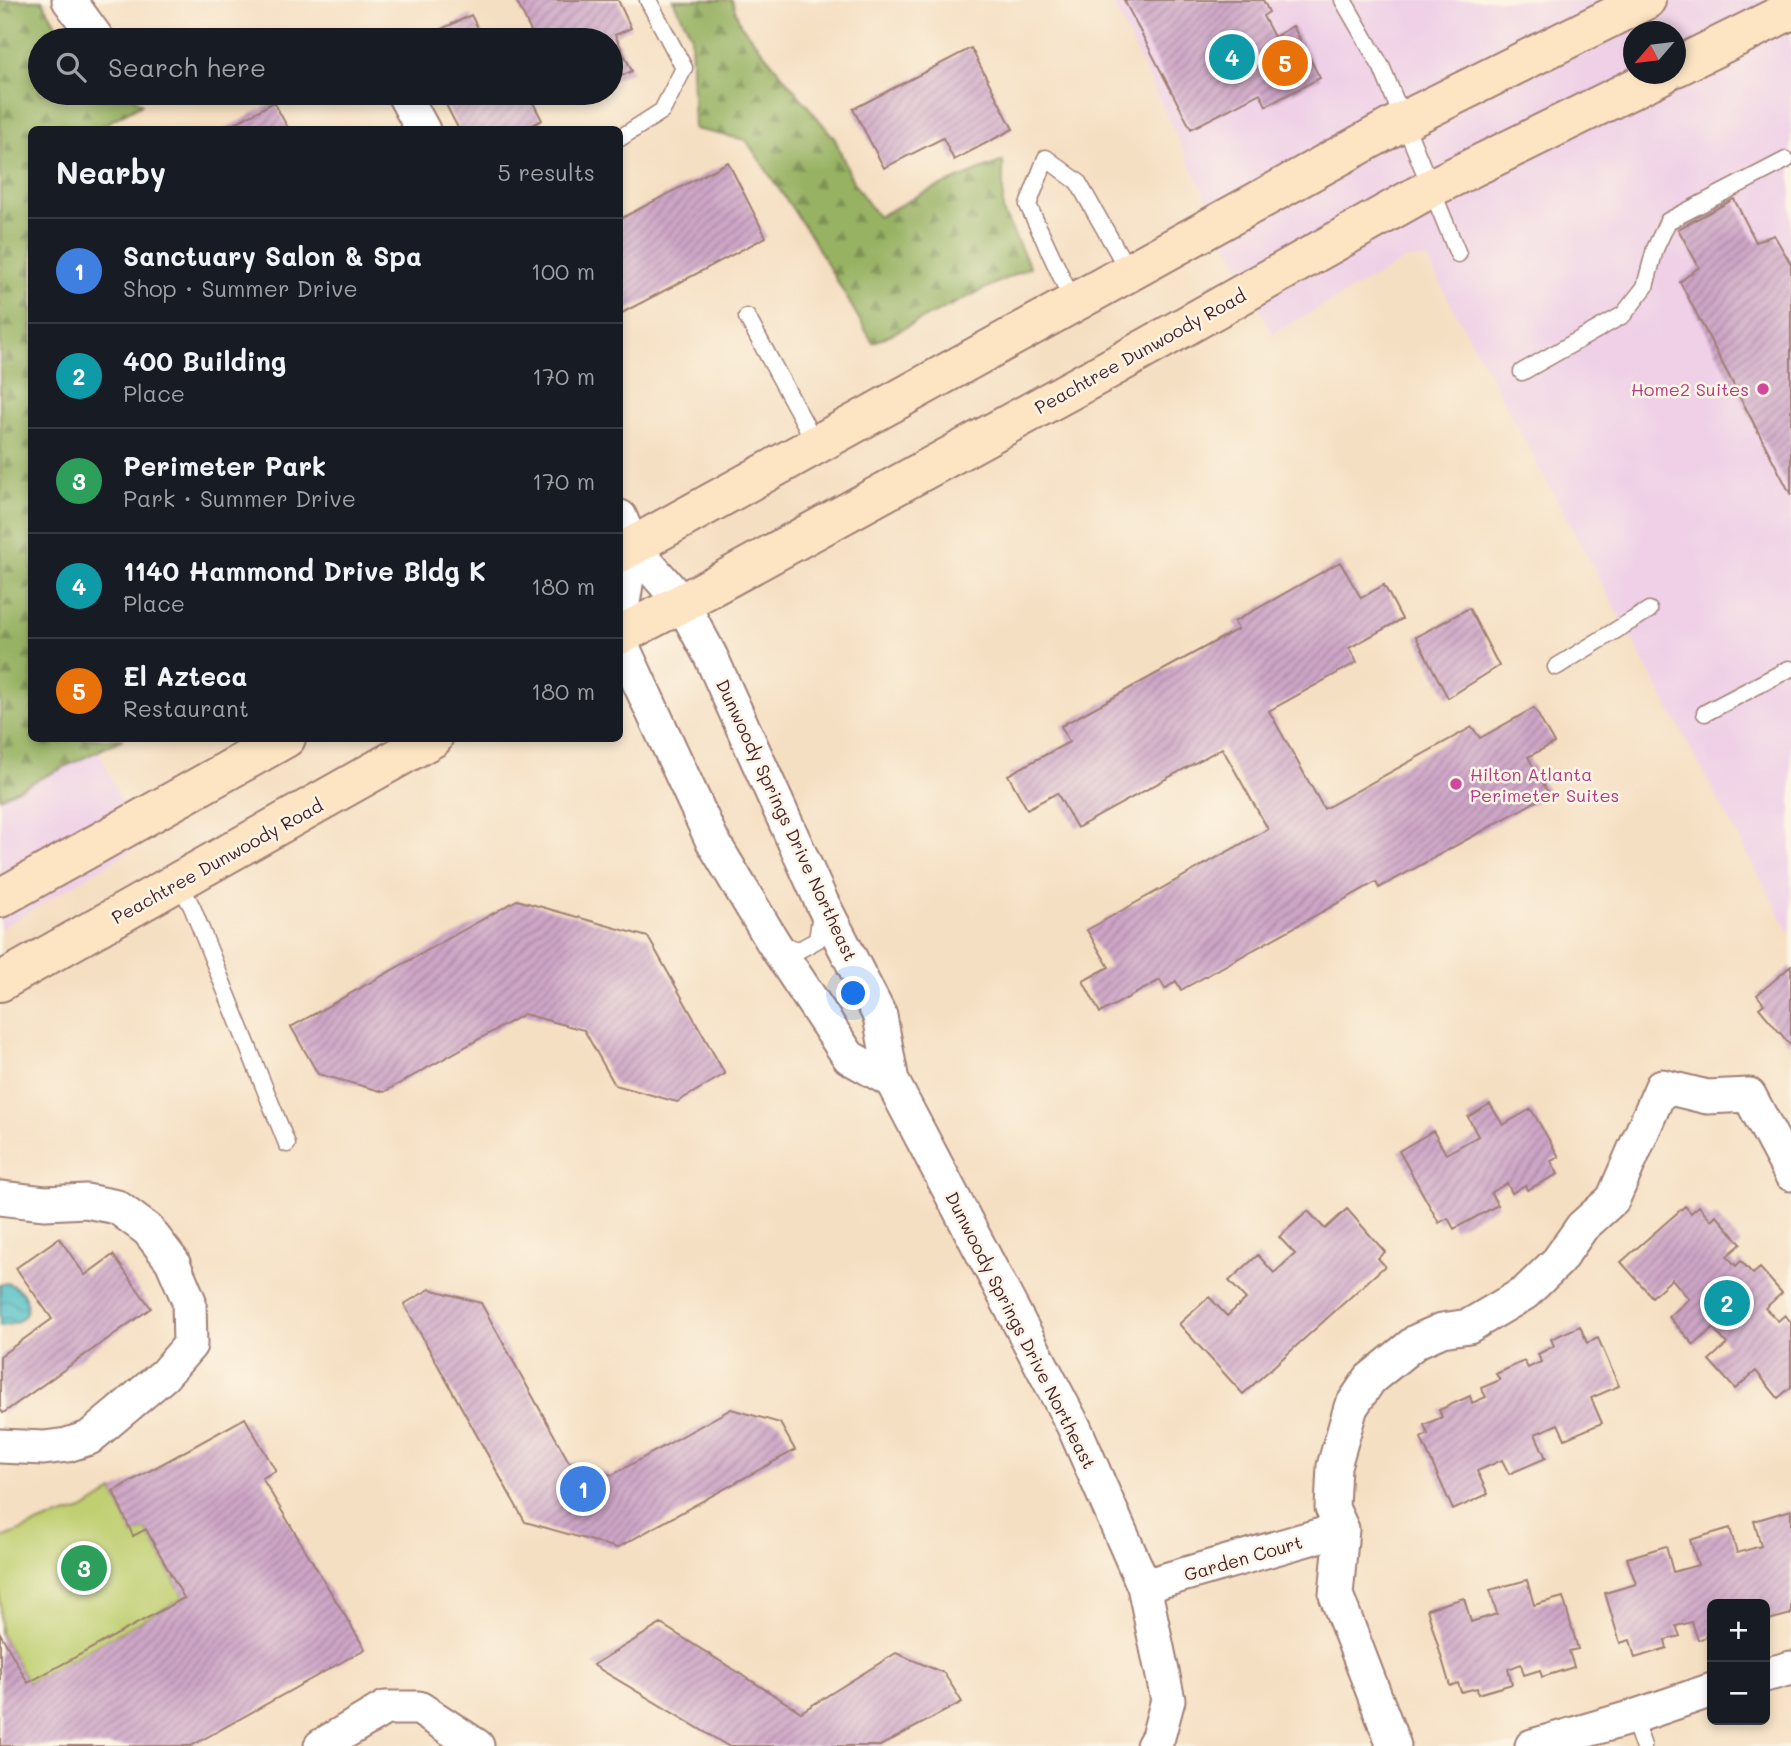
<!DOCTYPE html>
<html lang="en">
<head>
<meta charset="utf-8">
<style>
	:root { --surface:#171b24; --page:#20242c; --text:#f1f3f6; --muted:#9ea1a6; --line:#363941; --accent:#7c3aed }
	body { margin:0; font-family:Mali,sans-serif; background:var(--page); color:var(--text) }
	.controls { position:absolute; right:21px; bottom:21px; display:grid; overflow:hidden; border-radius:10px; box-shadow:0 4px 10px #0003 }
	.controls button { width:63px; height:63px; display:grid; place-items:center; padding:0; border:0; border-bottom:2px solid var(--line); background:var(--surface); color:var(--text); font:35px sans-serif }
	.compass { position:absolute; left:1623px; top:21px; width:63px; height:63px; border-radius:50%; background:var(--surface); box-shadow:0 4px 10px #0003; rotate:242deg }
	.you { position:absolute; left:854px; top:994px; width:24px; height:24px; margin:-18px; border:5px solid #fff; border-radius:50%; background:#1a73e8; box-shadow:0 0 0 10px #1a73e833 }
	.badge { display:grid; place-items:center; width:46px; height:46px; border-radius:50%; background:var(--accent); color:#fff; font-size:23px; font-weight:700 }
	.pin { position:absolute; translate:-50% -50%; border:4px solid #fff; box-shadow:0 2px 7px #0006 }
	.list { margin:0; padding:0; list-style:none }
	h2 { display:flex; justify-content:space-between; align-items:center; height:91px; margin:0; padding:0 28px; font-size:30px }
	h2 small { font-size:23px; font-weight:400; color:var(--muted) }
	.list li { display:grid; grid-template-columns:46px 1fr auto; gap:21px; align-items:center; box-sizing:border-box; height:105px; padding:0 28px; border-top:2px solid var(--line) }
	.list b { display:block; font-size:26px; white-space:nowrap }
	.list p { margin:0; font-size:23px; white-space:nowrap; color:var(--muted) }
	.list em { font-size:23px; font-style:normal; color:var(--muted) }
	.icon { flex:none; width:38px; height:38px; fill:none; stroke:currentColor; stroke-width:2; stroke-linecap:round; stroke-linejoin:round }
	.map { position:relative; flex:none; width:1791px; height:1746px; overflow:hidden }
	.search { position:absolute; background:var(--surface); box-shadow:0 4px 10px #0003; left:28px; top:28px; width:595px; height:77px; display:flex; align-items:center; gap:18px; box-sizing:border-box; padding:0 24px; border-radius:38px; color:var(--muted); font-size:26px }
	.panel { position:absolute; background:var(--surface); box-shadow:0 4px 10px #0003; left:28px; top:126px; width:595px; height:616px; border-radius:10px }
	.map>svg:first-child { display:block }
</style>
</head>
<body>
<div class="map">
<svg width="1791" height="1746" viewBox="0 0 1791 1746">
	<defs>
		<pattern id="forest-firs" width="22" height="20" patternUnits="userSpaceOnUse" patternTransform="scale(1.75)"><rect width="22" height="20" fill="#97b263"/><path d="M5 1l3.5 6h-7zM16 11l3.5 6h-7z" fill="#7d9052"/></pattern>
		<pattern id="water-waves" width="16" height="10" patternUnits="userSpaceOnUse" patternTransform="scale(1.75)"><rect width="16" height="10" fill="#51c0c6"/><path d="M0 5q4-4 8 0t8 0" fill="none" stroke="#459ba1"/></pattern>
		<pattern id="building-hatch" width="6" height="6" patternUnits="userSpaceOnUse" patternTransform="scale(1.75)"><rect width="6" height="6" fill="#cea6c7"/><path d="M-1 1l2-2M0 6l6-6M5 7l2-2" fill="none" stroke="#a987a2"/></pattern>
	</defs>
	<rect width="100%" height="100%" fill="#fcf5e5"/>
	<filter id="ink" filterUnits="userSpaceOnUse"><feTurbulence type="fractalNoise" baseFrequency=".0143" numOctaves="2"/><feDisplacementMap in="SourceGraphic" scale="14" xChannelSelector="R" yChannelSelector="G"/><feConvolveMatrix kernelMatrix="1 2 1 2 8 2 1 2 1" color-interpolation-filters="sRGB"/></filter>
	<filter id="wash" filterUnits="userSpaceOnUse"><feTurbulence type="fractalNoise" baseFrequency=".00686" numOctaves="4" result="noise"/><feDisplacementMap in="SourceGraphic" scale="28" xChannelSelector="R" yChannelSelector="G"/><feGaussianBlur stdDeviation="1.57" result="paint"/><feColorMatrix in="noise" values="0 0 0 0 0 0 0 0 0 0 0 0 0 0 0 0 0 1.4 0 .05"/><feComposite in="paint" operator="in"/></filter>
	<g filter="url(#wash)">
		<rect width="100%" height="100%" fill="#f5dfc2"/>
		<path fill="#efd0e7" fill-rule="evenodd" d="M1111,0h680v935l-364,-676h-20l-135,75zM1634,32h42v42h-42z
			M0,520l32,218 62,1 46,106 -140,84z"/>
		<path fill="url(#forest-firs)" stroke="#706847" stroke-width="2" d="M0,0h42l23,40h-25v53h87l15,11 -46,25 -64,1v608l91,1 -123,59z
			M673,0h59l8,24 95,115 18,43 25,35 45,-24 80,-32v51l27,55 -157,76 -61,-105 -66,-98 -52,-11 -3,-95z"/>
		<path fill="#bfcf71" stroke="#84774e" stroke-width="2" d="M113,1491l20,44 13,-6 38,69 -156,85 -28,-50v-94l47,-19 36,-10z"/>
		<path fill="url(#water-waves)" stroke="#4e7078" stroke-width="2" d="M7,1283c18,6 30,26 10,39 -5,3 -11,3 -17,4v-41z"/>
		<g id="blocks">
			<path fill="url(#building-hatch)" d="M516,0h102l13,28 -16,7 17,36 -21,10v-41h-76z
				M1124,0h139l6,12 -6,4 11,21 19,-11 27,52 -54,28 -6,-13 -69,36z
				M471,15l13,25h-47l-4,-7z
				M971,48l42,81 -59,31 -11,-22 -59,30 -31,-59z
				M440,93h88l14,27 -13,7 1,3h-71z
				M274,102l15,28h-66z
				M728,162l38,75 -146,77v-95z
				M1734,199l22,43 18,-7 17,29v231l-111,-213 19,-15 -21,-38z
				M1340,562l21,36 23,-13 18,34 -53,29 8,14 -88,49 55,98 148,-82 8,11 54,-30 20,35 -26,14 21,37 -170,94 -3,-6 -195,108 -5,-9 -11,8 -5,-9 -60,33 -17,-32 26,-14 -22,-37 181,-101 -46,-81 -145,80 -20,-35 -30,16 -19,-34 61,-33 -8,-16 177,-97 -4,-7z
				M1469,608l30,58 -51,32 -32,-61z
				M517,900l131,37 77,137 -48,28 -62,-17 -31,-55 -60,-16 -140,78 -66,-18 -27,-47z
				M1791,966v80l-32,-38 5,-4 -7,-9z
				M1490,1104l13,21 28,-16 28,48 -8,4 7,13 -31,16 -2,-5 -13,8 -5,-10 -16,10 7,12 -44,24 -6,-11 -9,5 -40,-72 34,-20 13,23 32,-18 -10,-19z
				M1685,1206l6,7 8,-7 12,14 5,-5 25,29 -14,12 9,10 5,-5 12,13 7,-6 22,25 -17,15 13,13 7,-6 6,7v65l-13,11 -22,-27 -21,18 -26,-29 18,-16 -14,-16 -19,17 -25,-28 20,-18 -17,-20 -20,18 -31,-35z
				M1347,1209l38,43 -7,6 7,8 -142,128 -64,-70 30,-27 18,19 19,-17 -17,-18 29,-26 16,18 21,-19 -16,-17 29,-26 17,18z
				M59,1238l26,37 28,-20 38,53 -148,105 -3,-4v-53l52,-37 -36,-51z
				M430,1289l51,14 88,159 43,13 119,-66 49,14 15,27 -178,98 -92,-26 -121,-218z
				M1580,1326l7,17 11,-5 21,48 -28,12 11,25 -37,16 -7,-15 -23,10 11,24 -37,16 -7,-14 -25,11 11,23 -35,16 -32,-72 7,-4 -4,-9 18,-8 -3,-7 31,-14 2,7 14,-6 -5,-9 19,-8 -4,-6 28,-13 4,7 13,-6 -3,-8 16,-8 -3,-7z
				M245,1418l31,53 -14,7 103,171 -174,97h-191v-113l28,50 156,-85 -38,-69 -13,7 -20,-45z
				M1791,1510v104l-26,7v-17h-10v-1l-5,1h-38v31l-14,5 -6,-18 -16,4 4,10 -15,4 2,8 -32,10 -5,-18 -10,3 -15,-50 31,-9 -9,-26 39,-12 7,26 25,-7 -8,-25 40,-12 7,25 24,-7 -7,-25z
				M1527,1580l7,25 29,-8 15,52 -9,2 5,16 -32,10 -2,-7 -16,5 -3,-11 -13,5 4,15 -34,10 -1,-6 -16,4 -3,-9 -8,3 -23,-77 37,-11 7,24 26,-8 -7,-24z
				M661,1624l140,88 95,-59 48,20 18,29 -82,44h-152l-135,-81z"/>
		</g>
	</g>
	<g filter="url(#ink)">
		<use href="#blocks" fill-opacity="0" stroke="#a07f76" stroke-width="2"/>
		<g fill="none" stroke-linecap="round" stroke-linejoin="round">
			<g stroke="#a07f76" stroke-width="19">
				<path id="lane" d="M1343,0l39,68 76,186
					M620,138l42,-27 22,-43 -36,-68
					M1073,302l-45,-97 18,-47 32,24 51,90
					M747,317l69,127
					M1522,372l101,-57 22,-28 10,-38 13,-28 118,-61
					M1556,667l93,-57
					M1705,713l84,-44
					M179,883l13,24 95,237
					M779,944l20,6 18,-10 4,-27
					M1633,1717l10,29"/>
			</g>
			<g stroke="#a07f76" stroke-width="37">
				<path id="street" d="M69,0l29,40
					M403,93l20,37
					M620,517l12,29 50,57 29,54 111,246 58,113 12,65 182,346 70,159 24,114 -10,37 -5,9
					M620,622l12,-76
					M620,641l92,199 61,102 76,115 43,24
					M0,1198l45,5 41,-2 31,6 31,23 24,31 17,40 1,44 -26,30 -75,63 -22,7 -23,3 -44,-2
					M1144,1586l198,-57
					M1765,1675l26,-7
					M321,1746l64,-38h34l58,38
					M1394,1746l-58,-151 6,-66 -10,-21 2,-42 17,-59 19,-28 47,-38 25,-11 27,-4 56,-33 33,-32 24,-34 31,-28 49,-113 45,11 42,-2 42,79
					M1532,1746l101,-29 79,-27"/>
			</g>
			<g stroke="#a07f76" stroke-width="42">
				<path id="secondary" d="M1676,67l115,-57
					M620,553l783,-432 243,-121
					M620,635l62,-32 427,-234 322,-181 232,-114
					M0,898l286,-160
					M0,982l433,-244"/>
			</g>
			<use href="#lane" stroke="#fff" stroke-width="16"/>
			<use href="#street" stroke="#fff" stroke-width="33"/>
			<use href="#secondary" stroke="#fde5c4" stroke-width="38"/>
		</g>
	</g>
	<g fill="#d1479c" stroke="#fcf5e5" stroke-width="2.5">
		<circle cx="1763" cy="389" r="7"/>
		<circle cx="1456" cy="784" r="7"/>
	</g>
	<g text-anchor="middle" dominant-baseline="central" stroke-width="5" stroke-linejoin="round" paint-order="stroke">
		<g font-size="18" fill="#4a1f2b" stroke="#fcf5e5">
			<text transform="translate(1140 351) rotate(-29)">Peachtree Dunwoody Road</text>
			<text transform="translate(787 820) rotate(65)">Dunwoody Springs Drive Northeast</text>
			<text transform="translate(217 861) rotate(-29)">Peachtree Dunwoody Road</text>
			<text transform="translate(1021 1330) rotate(63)">Dunwoody Springs Drive Northeast</text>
			<text transform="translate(1243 1558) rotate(-16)">Garden Court</text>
		</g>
		<g font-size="18" fill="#b23c85" stroke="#fcf5e5" text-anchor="end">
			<text x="1749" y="389">Home2 Suites</text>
			<text x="1470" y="774" text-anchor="start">Hilton Atlanta<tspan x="1470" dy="21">Perimeter Suites</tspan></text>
		</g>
	</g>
</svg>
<div class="controls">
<button>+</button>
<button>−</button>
</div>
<svg class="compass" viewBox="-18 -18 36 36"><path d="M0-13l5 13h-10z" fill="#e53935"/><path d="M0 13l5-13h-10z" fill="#9ea1a6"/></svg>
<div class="you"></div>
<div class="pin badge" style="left:583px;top:1489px;background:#3f7fe0">1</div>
<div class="pin badge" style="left:1727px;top:1303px;background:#0f9aa8">2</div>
<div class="pin badge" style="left:84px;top:1568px;background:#2e9e5b">3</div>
<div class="pin badge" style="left:1232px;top:57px;background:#0f9aa8">4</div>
<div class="pin badge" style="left:1285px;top:63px;background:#e8710a">5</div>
<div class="search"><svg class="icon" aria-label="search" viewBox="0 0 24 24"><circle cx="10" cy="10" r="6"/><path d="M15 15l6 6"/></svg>Search here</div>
<section class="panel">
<h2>Nearby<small>5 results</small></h2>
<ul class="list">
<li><span class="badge" style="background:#3f7fe0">1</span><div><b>Sanctuary Salon &amp; Spa</b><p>Shop · Summer Drive</p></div><em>100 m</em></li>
<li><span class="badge" style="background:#0f9aa8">2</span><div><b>400 Building</b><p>Place</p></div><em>170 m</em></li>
<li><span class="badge" style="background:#2e9e5b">3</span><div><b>Perimeter Park</b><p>Park · Summer Drive</p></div><em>170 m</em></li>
<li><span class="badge" style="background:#0f9aa8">4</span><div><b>1140 Hammond Drive Bldg K</b><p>Place</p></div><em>180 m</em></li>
<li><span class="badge" style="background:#e8710a">5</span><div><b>El Azteca</b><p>Restaurant</p></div><em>180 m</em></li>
</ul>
</section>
</div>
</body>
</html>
